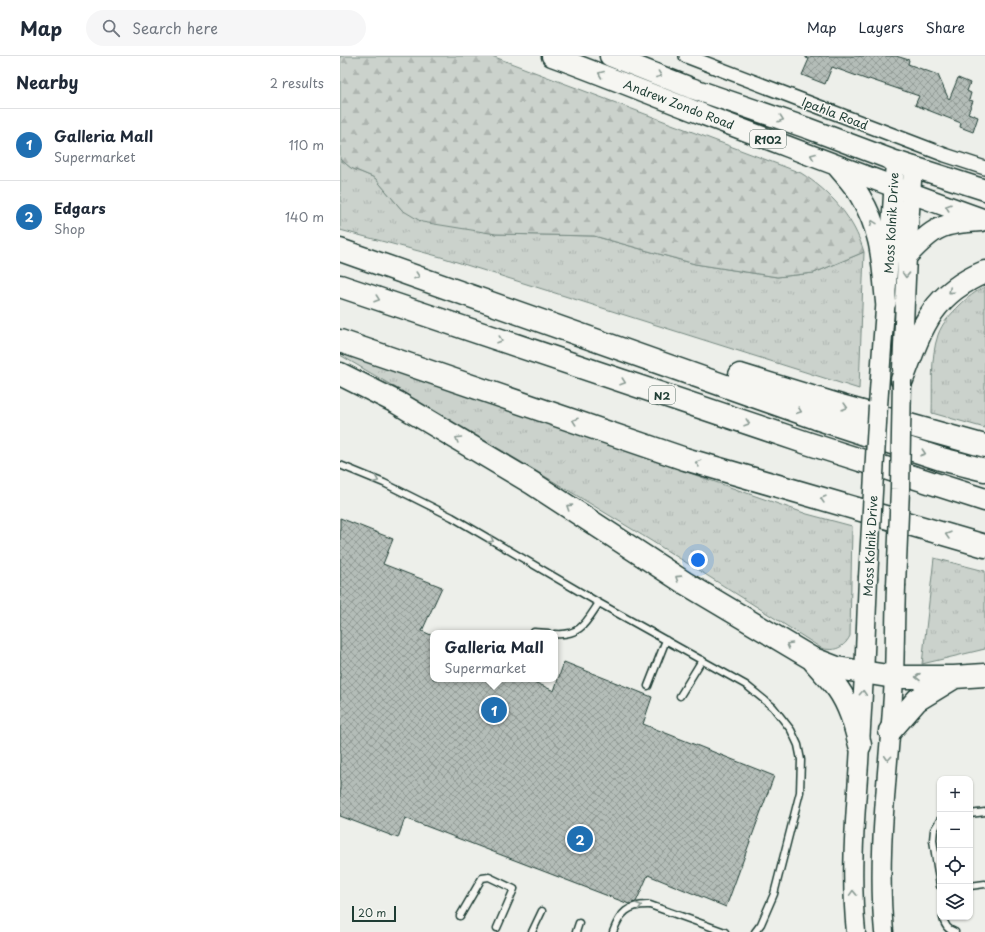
<!DOCTYPE html>
<html lang="en">
<head>
<meta charset="utf-8">
<style>
	:root { --surface:#fff; --page:#f6f6f7; --text:#1f2937; --muted:#747a83; --line:#e0e1e3; --accent:#1f6fb2 }
	body { margin:0; font-family:"Playpen Sans",sans-serif; background:var(--page); color:var(--text) }
	.controls { position:absolute; right:12px; bottom:12px; display:grid; overflow:hidden; border-radius:8px; box-shadow:0 1px 3px #0004 }
	.controls button { width:36px; height:36px; display:grid; place-items:center; padding:0; border:0; border-bottom:1px solid var(--line); background:var(--surface); color:var(--text); font:20px sans-serif }
	.scale { position:absolute; left:12px; bottom:10px; width:44px; box-sizing:border-box; padding-left:4px; border:2px solid #1f3d34; border-top:0; font-size:11px; line-height:14px; white-space:nowrap; color:#1f3d34; -webkit-text-stroke:3px #f6f6f2; paint-order:stroke }
	.you { position:absolute; left:358px; top:504px; width:14px; height:14px; margin:-10px; border:3px solid #fff; border-radius:50%; background:#1a73e8; box-shadow:0 0 0 6px #1a73e833 }
	.badge { display:grid; place-items:center; width:26px; height:26px; border-radius:50%; background:var(--accent); color:#fff; font-size:13px; font-weight:700 }
	.pin { position:absolute; translate:-50% -50%; border:2px solid #fff; box-shadow:0 1px 4px #0006 }
	.popup { position:absolute; left:90px; top:574px; width:128px; height:52px; box-sizing:border-box; display:grid; place-content:center; border-radius:8px; background:var(--surface); filter:drop-shadow(0 1px 3px #0005); font-size:13px; white-space:nowrap; color:var(--muted) }
	.popup b { font-size:15px; color:var(--text) }
	.popup::after { content:''; position:absolute; left:50%; top:100%; margin-left:-8px; border:8px solid transparent; border-top-color:var(--surface) }
	.list { margin:0; padding:0; list-style:none }
	h2 { display:flex; justify-content:space-between; align-items:center; height:52px; margin:0; padding:0 16px; font-size:17px }
	h2 small { font-size:13px; font-weight:400; color:var(--muted) }
	.list li { display:grid; grid-template-columns:26px 1fr auto; gap:12px; align-items:center; box-sizing:border-box; height:72px; padding:0 16px; border-top:1px solid var(--line) }
	.list b { display:block; font-size:15px; white-space:nowrap }
	.list p { margin:0; font-size:13px; white-space:nowrap; color:var(--muted) }
	.list em { font-size:13px; font-style:normal; color:var(--muted) }
	.icon { flex:none; width:22px; height:22px; fill:none; stroke:currentColor; stroke-width:2; stroke-linecap:round; stroke-linejoin:round }
	.map { position:relative; flex:none; width:645px; height:876px; overflow:hidden }
	header { display:flex; align-items:center; gap:24px; box-sizing:border-box; height:56px; padding:0 20px; background:var(--surface); border-bottom:1px solid var(--line) }
	header strong { font-size:19px }
	nav { display:flex; gap:22px; margin-inline-start:auto; font-size:14px }
	.search { width:280px; height:36px; background:var(--page); display:flex; align-items:center; gap:10px; box-sizing:border-box; padding:0 14px; border-radius:22px; color:var(--muted); font-size:15px }
	main { display:flex }
	aside { flex:1; background:var(--surface) }
	.map>svg:first-child { display:block }
</style>
</head>
<body>
<header>
<strong>Map</strong>
<div class="search"><svg class="icon" aria-label="search" viewBox="0 0 24 24"><circle cx="10" cy="10" r="6"/><path d="M15 15l6 6"/></svg>Search here</div>
<nav><a>Map</a><a>Layers</a><a>Share</a></nav>
</header>
<main>
<aside>
<h2>Nearby<small>2 results</small></h2>
<ul class="list">
<li><span class="badge">1</span><div><b>Galleria Mall</b><p>Supermarket</p></div><em>110 m</em></li>
<li><span class="badge">2</span><div><b>Edgars</b><p>Shop</p></div><em>140 m</em></li>
</ul>
</aside>
<div class="map">
<svg width="645" height="876" viewBox="0 0 645 876">
	<defs>
		<pattern id="grass-tufts" width="24" height="20" patternUnits="userSpaceOnUse"><rect width="24" height="20" fill="#cbd2cc"/><path d="M3 7l-1-3M5 7V3M7 7l1-3M15 17l-1-3M17 17v-4M19 17l1-3" fill="none" stroke="#aeb5b0"/></pattern>
		<pattern id="forest-firs" width="22" height="20" patternUnits="userSpaceOnUse"><rect width="22" height="20" fill="#cbd2cc"/><path d="M5 1l3.5 6h-7zM16 11l3.5 6h-7z" fill="#aeb5b0"/></pattern>
		<pattern id="building-cross-hatch" width="8" height="8" patternUnits="userSpaceOnUse"><rect width="8" height="8" fill="#b4bdb8"/><path d="M0 0l8 8M0 8l8-8" fill="none" stroke="#929b96"/></pattern>
	</defs>
	<rect width="100%" height="100%" fill="#edefea"/>
	<filter id="ink" filterUnits="userSpaceOnUse"><feTurbulence type="fractalNoise" baseFrequency=".025" numOctaves="2"/><feDisplacementMap in="SourceGraphic" scale="8" xChannelSelector="R" yChannelSelector="G"/><feConvolveMatrix kernelMatrix="1 2 1 2 8 2 1 2 1" color-interpolation-filters="sRGB"/></filter>
	<g filter="url(#ink)">
		<path fill="url(#grass-tufts)" stroke="#758880" d="M0,103l11,9 24,10 27,32 94,24 98,2 101,28 82,13 37,-4 50,-21 -5,137 -418,-132 -101,-27z
			M645,231v141l-53,-15c1,-24 -2,-55 6,-78 4,-12 13,-21 22,-30 7,-7 16,-14 25,-18z
			M0,295l467,163 45,12 -2,110c-6,12 -16,16 -29,12 -157,-102 -319,-198 -481,-293z
			M594,502l51,13v78l-63,15z"/>
		<path fill="url(#forest-firs)" stroke="#758880" d="M0,0h152l309,117c30,19 53,45 63,79l-50,21 -37,4 -82,-13 -101,-28 -98,-2 -74,-12 -20,-12 -27,-32 -24,-10 -11,-9z"/>
		<path fill="url(#building-cross-hatch)" stroke="#1f3d34" d="M466,0h90l13,4 -1,4 30,11 11,25 9,-22 12,5 -3,8 4,2 -2,7 4,1 -5,12 10,4 -5,15 -13,-5 1,-4 -46,-18 4,-9 -50,-17 -1,1 -36,-13 -7,17 -23,-9 7,-16 -3,-1z
			M0,462l53,21 -10,25 59,23 -20,44 11,5v43h95l26,12 10,-29 88,35 -9,27 131,52 -48,131 -78,-32 -12,27 -7,2 -224,-86 -7,20 -58,-22z"/>
		<g fill="none" stroke-linecap="round" stroke-linejoin="round">
			<g stroke="#1f3d34" stroke-width="9">
				<path id="lane" d="M0,409l44,18 68,34 147,86 147,82 27,22 18,23 7,15 3,15 -1,32 -26,102 -13,30 -6,8
					M194,576l14,1
					M215,578c26,2 31,-12 44,-31
					M308,630l18,-46
					M340,640l22,-36
					M630,758l15,-2
					M600,764l-6,10 -1,10 7,46
					M630,830l15,-2
					M120,860l22,-38 7,-1 25,12 -17,39
					M603,861c1,7 5,13 12,15
					M192,876l10,-21
					M236,876l3,-9
					M273,876c7,-19 15,-28 37,-27l75,27"/>
			</g>
			<g stroke="#1f3d34" stroke-width="16">
				<path id="street" d="M346,0l259,99 40,13"/>
			</g>
			<g stroke="#1f3d34" stroke-width="21">
				<path id="secondary" d="M562,313l5,-113 6,-90
					M538,350l4,-58 8,-103 5,-84
					M516,876c-6,-57 -1,-113 3,-169 4,-62 7,-124 9,-185
					M544,876c-8,-85 6,-170 10,-255 1,-30 1,-61 2,-91"/>
			</g>
			<g stroke="#1f3d34" stroke-width="23">
				<path id="primary" d="M212,0c52,19 103,40 155,60 93,35 185,71 278,104
					M270,0l81,32 116,40 88,33 90,29
					M496,109c8,10 18,20 24,31 22,36 22,67 26,106
					M567,200c27,-29 34,-33 74,-35"/>
			</g>
			<g stroke="#1f3d34" stroke-width="25">
				<path id="highway" d="M0,194l476,168 125,41 44,11
					M0,230l467,157 178,57
					M0,285l345,118 300,87
					M0,318l56,28 136,81 153,100 126,75 26,10 57,9h60l31,-2
					M400,319l101,31 144,40
					M562,324c19,-51 29,-86 83,-108
					M473,604c8,10 18,19 25,29 12,17 17,37 22,56
					M550,675l27,-31 36,-22"/>
			</g>
			<use href="#lane" stroke="#f6f6f2" stroke-width="6"/>
			<use href="#street" stroke="#f6f6f2" stroke-width="13"/>
			<use href="#secondary" stroke="#f6f6f2" stroke-width="18"/>
			<use href="#primary" stroke="#f6f6f2" stroke-width="20"/>
			<use href="#highway" stroke="#f6f6f2" stroke-width="22"/>
			<g stroke="#1f3d34" stroke-width="21" stroke-linecap="butt">
				<path id="secondary-bridge" d="M528,522l10,-172
					M556,530l4,-97 2,-109"/>
			</g>
			<use href="#secondary-bridge" stroke="#f6f6f2" stroke-width="18"/>
		</g>
		<defs><path id="oneway-chevron" d="M-2-3.5L2.5 0L-2 3.5" fill="none" stroke-width="1.6" stroke-linecap="round" stroke-linejoin="round"/></defs>
		<g stroke="#8a9a93">
			<use href="#oneway-chevron" transform="translate(261 18) rotate(-158)"/>
			<use href="#oneway-chevron" transform="translate(319 19) rotate(21)"/>
			<use href="#oneway-chevron" transform="translate(441 63) rotate(19)"/>
			<use href="#oneway-chevron" transform="translate(473 100) rotate(-159)"/>
			<use href="#oneway-chevron" transform="translate(608 151) rotate(-161)"/>
			<use href="#oneway-chevron" transform="translate(533 167) rotate(-110)"/>
			<use href="#oneway-chevron" transform="translate(566 219) rotate(92)"/>
			<use href="#oneway-chevron" transform="translate(77 220) rotate(19)"/>
			<use href="#oneway-chevron" transform="translate(611 235) rotate(139)"/>
			<use href="#oneway-chevron" transform="translate(37 243) rotate(19)"/>
			<use href="#oneway-chevron" transform="translate(160 284) rotate(19)"/>
			<use href="#oneway-chevron" transform="translate(283 326) rotate(19)"/>
			<use href="#oneway-chevron" transform="translate(505 351) rotate(16)"/>
			<use href="#oneway-chevron" transform="translate(459 355) rotate(20)"/>
			<use href="#oneway-chevron" transform="translate(235 365) rotate(-161)"/>
			<use href="#oneway-chevron" transform="translate(407 367) rotate(19)"/>
			<use href="#oneway-chevron" transform="translate(118 383) rotate(-149)"/>
			<use href="#oneway-chevron" transform="translate(583 397) rotate(18)"/>
			<use href="#oneway-chevron" transform="translate(358 407) rotate(-164)"/>
			<use href="#oneway-chevron" transform="translate(36 424) rotate(22)"/>
			<use href="#oneway-chevron" transform="translate(483 443) rotate(-164)"/>
			<use href="#oneway-chevron" transform="translate(229 451) rotate(-147)"/>
			<use href="#oneway-chevron" transform="translate(608 479) rotate(-164)"/>
			<use href="#oneway-chevron" transform="translate(151 484) rotate(29)"/>
			<use href="#oneway-chevron" transform="translate(338 522) rotate(-147)"/>
			<use href="#oneway-chevron" transform="translate(449 589) rotate(-149)"/>
			<use href="#oneway-chevron" transform="translate(578 621) rotate(-180)"/>
			<use href="#oneway-chevron" transform="translate(523 637) rotate(-86)"/>
			<use href="#oneway-chevron" transform="translate(548 702) rotate(94)"/>
			<use href="#oneway-chevron" transform="translate(513 837) rotate(-92)"/>
			<use href="#oneway-chevron" transform="translate(299 850) rotate(-16)"/>
		</g>
	</g>
	<g text-anchor="middle" dominant-baseline="central" stroke-width="3" stroke-linejoin="round" paint-order="stroke">
		<g fill="#f6f6f2" stroke="#60746d" stroke-width="1">
			<rect x="410" y="74" width="36" height="18" rx="3"/>
			<rect x="309" y="330" width="26" height="18" rx="3"/>
		</g>
		<g font-size="11" font-weight="bold" fill="#1f3d34">
			<text x="428" y="83">R102</text>
			<text x="322" y="339">N2</text>
		</g>
		<g font-size="12" fill="#1f3d34" stroke="#f6f6f2">
			<text transform="translate(339 48) rotate(21)">Andrew Zondo Road</text>
			<text transform="translate(495 57) rotate(21)">Ipahla Road</text>
			<text transform="translate(551 167) rotate(-87)">Moss Kolnik Drive</text>
			<text transform="translate(530 490) rotate(-87)">Moss Kolnik Drive</text>
		</g>
	</g>
</svg>
<div class="controls">
<button>+</button>
<button>−</button>
<button><svg class="icon" aria-label="locate" viewBox="0 0 24 24"><circle cx="12" cy="12" r="6"/><path d="M12 2v4M12 18v4M2 12h4M18 12h4"/></svg></button>
<button><svg class="icon" aria-label="layers" viewBox="0 0 24 24"><path d="M12 4l9 5-9 5-9-5zM3 14l9 5 9-5"/></svg></button>
</div>
<div class="scale">20 m</div>
<div class="you"></div>
<div class="pin badge" style="left:154px;top:654px">1</div>
<div class="popup"><b>Galleria Mall</b>Supermarket</div>
<div class="pin badge" style="left:240px;top:783px">2</div>
</div>
</main>
</body>
</html>
